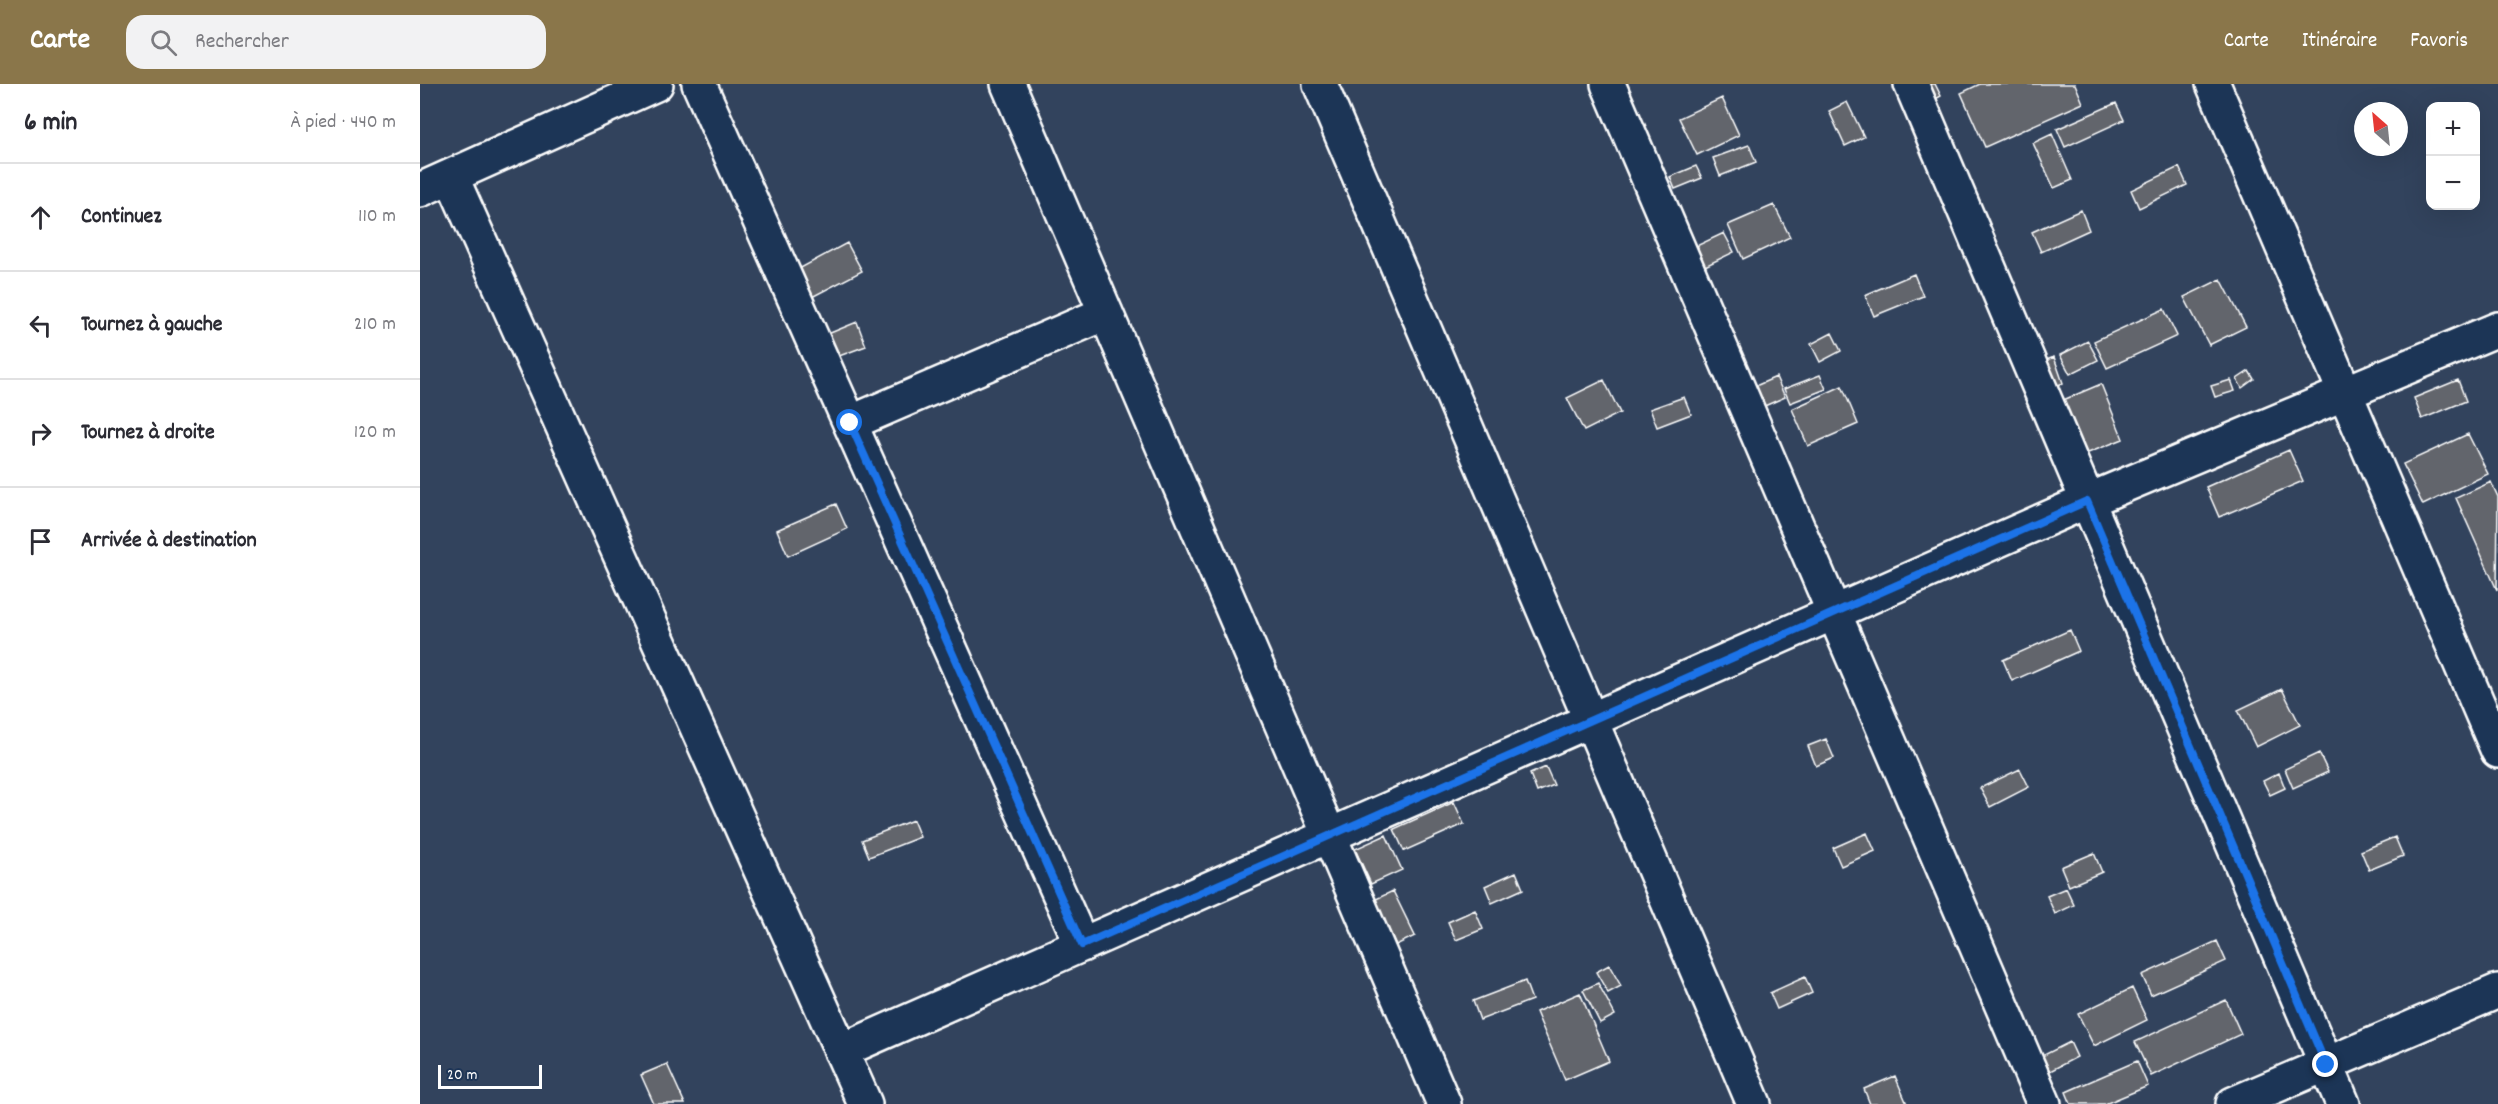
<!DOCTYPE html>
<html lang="fr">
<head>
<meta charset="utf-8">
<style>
	:root { --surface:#fff; --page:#f2f2f3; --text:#2b2b33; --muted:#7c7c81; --line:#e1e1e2; --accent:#8a764a }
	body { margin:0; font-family:Dekko,sans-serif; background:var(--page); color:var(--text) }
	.controls { position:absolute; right:18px; top:18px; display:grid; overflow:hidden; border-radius:12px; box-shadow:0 6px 24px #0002 }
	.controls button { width:54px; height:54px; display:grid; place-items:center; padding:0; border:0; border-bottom:2px solid var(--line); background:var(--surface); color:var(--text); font:30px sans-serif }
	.compass { position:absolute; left:1934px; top:18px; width:54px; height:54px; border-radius:50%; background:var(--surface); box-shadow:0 6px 24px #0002; rotate:333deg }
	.scale { position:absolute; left:18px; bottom:15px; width:104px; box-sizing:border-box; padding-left:6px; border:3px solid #fff; border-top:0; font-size:16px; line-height:21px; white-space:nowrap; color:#fff; -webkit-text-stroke:4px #1d3557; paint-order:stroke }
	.stop { position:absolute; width:18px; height:18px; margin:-14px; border:4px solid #1a73e8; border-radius:50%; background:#fff }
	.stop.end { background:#1a73e8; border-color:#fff; box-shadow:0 2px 6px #0008 }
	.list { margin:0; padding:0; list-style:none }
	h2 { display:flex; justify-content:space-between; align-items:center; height:78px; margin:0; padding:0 24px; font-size:26px }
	h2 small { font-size:20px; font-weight:400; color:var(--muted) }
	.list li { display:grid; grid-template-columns:39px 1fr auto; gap:18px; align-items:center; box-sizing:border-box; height:108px; padding:0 24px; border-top:2px solid var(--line) }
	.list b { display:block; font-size:22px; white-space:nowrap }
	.list em { font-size:20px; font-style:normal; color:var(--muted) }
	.icon { flex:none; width:33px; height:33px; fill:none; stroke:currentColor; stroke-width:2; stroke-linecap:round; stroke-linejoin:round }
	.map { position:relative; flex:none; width:2078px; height:1020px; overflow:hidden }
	header { display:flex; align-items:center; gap:36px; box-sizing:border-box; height:84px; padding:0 30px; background:var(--accent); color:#fff }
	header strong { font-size:28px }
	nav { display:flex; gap:33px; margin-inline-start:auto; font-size:21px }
	.search { width:420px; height:54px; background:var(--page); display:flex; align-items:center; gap:15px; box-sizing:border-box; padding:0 21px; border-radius:18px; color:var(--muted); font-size:22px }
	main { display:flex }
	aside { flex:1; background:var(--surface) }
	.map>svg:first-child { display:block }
</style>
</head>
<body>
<header>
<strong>Carte</strong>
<div class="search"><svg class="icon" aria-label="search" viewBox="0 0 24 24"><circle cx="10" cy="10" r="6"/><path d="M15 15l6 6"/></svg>Rechercher</div>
<nav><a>Carte</a><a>Itinéraire</a><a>Favoris</a></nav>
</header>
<main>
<aside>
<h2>6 min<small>À pied · 440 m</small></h2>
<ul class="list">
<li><svg class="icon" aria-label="ahead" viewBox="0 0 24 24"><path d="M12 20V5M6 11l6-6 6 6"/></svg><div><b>Continuez</b></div><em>110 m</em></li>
<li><svg class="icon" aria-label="left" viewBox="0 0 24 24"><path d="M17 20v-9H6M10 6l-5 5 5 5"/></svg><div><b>Tournez à gauche</b></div><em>210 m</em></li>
<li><svg class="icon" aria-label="right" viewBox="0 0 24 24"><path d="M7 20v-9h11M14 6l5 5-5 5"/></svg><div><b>Tournez à droite</b></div><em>120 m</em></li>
<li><svg class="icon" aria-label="arrive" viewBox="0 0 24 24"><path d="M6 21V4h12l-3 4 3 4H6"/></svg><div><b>Arrivée à destination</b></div></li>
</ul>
</aside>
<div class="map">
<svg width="2078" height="1020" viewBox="0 0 2078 1020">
	<rect width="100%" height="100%" fill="#32435d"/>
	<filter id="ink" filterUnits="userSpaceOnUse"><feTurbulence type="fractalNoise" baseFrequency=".0167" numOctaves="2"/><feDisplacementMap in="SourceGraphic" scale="12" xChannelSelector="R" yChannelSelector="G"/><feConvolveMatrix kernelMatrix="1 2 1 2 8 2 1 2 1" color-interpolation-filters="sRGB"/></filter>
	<g filter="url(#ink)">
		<path fill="#62656c" stroke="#fff" stroke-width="1.5" d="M1496,0h19l6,12 -14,8z
			M1560,0h95l8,19 -98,44 -24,-54z
			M1302,14l17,37 -42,20 -18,-37z
			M1427,18l17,35 -19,9 -16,-35z
			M1696,19l8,17 -59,27 -8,-18z
			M1632,50l20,46 -18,8 -21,-45z
			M1329,61l7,17 -36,14 -7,-18z
			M1276,82l6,12 -27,11 -5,-12z
			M1759,83l8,18 -48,23 -8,-18z
			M1354,121l16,32 -47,22 -15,-34z
			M1661,126l8,20 -48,22 -9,-20z
			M1304,149l10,19 -33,16 -9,-20z
			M427,159l15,28 -52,27 -15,-27z
			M1494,190l9,22 -49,20 -9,-21z
			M1801,195l25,48 -37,18 -25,-48z
			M1744,225l13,27 -70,32 -13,-27z
			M437,238l9,24 -35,13 -8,-23z
			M1412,249l9,18 -21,11 -9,-18z
			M1668,257l10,19 -28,14 -10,-19z
			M1634,273l9,26 -15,6 -9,-26z
			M1829,287l5,8 -12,9 -5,-9z
			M1400,291l6,14 -36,14 -6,-14z
			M1356,293l9,20 -25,11 -9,-20z
			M1184,296l16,33 -36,18 -17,-33z
			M1811,296l4,11 -20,6 -4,-11z
			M2038,296l8,21 -44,18 -8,-21z
			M1681,300l22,55 -40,16 -22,-54z
			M1422,302l16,38 -50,22 -16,-37z
			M1264,313l7,17 -34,13 -7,-18z
			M2048,350l20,40 -65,31 -20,-41z
			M1869,366l14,31 -84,36 -13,-30z
			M2071,398l7,15 -1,93 -41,-92z
			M416,420l11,25 -59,27 -11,-26z
			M1650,546l9,21 -67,30 -9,-21z
			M1862,605l18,36 -44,22 -18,-37z
			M1406,655l8,19 -18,8 -8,-20z
			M1899,669l9,19 -35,16 -8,-19z
			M1126,683l8,18 -17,7 -7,-18z
			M1600,685l9,18 -39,20 -10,-19z
			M1859,689l6,15 -15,7 -7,-14z
			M1034,718l10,22 -60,27 -10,-22z
			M493,736l7,17 -51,20 -7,-17z
			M1447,749l8,18 -34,15 -8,-18z
			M966,751l16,35 -31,14 -16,-35z
			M1975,753l8,19 -34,14 -8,-19z
			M1674,769l8,19 -33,14 -8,-19z
			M1096,788l7,17 -31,14 -7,-17z
			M1646,804l8,17 -19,9 -8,-18z
			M973,807l22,45 -19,9 -22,-45z
			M1055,826l8,19 -27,11 -8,-18z
			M1797,857l9,20 -75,34 -9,-20z
			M1189,881l12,21 -13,7 -12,-21z
			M1385,893l7,16 -35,16 -7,-16z
			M1105,897l7,19 -52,20 -7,-19z
			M1178,899l17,32 -15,8 -17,-33z
			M1712,904l15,32 -53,26 -16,-32z
			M1160,909l29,68 -44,19 -29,-68z
			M1806,916l15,34 -90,42 -16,-34z
			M1650,958l7,15 -27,14 -8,-15z
			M1717,977l11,25 -43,18h-34l-5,-12z
			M247,980l18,40h-31l-13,-29z
			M1475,992l12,28h-37l-6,-15z"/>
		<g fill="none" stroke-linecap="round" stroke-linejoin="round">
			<g stroke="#fff" stroke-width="38">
				<path id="minor" d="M279,0l383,861
					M588,0l436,1020
					M900,0l434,1020
					M1188,0l436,1020
					M1491,0l432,1020
					M1793,0l285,667
					M31,92l414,928
					M0,106l236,-106
					M430,339l256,-110
					M421,967l1246,-550 411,-172
					M1813,1020l265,-113"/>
			</g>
			<use href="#minor" stroke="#1d3557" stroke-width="33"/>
		</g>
	</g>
	<g fill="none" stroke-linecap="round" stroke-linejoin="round" filter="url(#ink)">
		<path stroke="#1a73e8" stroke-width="8" d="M430,339l232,522 1005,-444 239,564"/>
	</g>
</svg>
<div class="controls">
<button>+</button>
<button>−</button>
</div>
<svg class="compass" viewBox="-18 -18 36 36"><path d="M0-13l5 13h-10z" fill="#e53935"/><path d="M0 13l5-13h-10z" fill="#7c7c81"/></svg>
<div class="scale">20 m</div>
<div class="stop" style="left:430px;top:339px"></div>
<div class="stop end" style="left:1906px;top:981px"></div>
</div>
</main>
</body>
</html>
